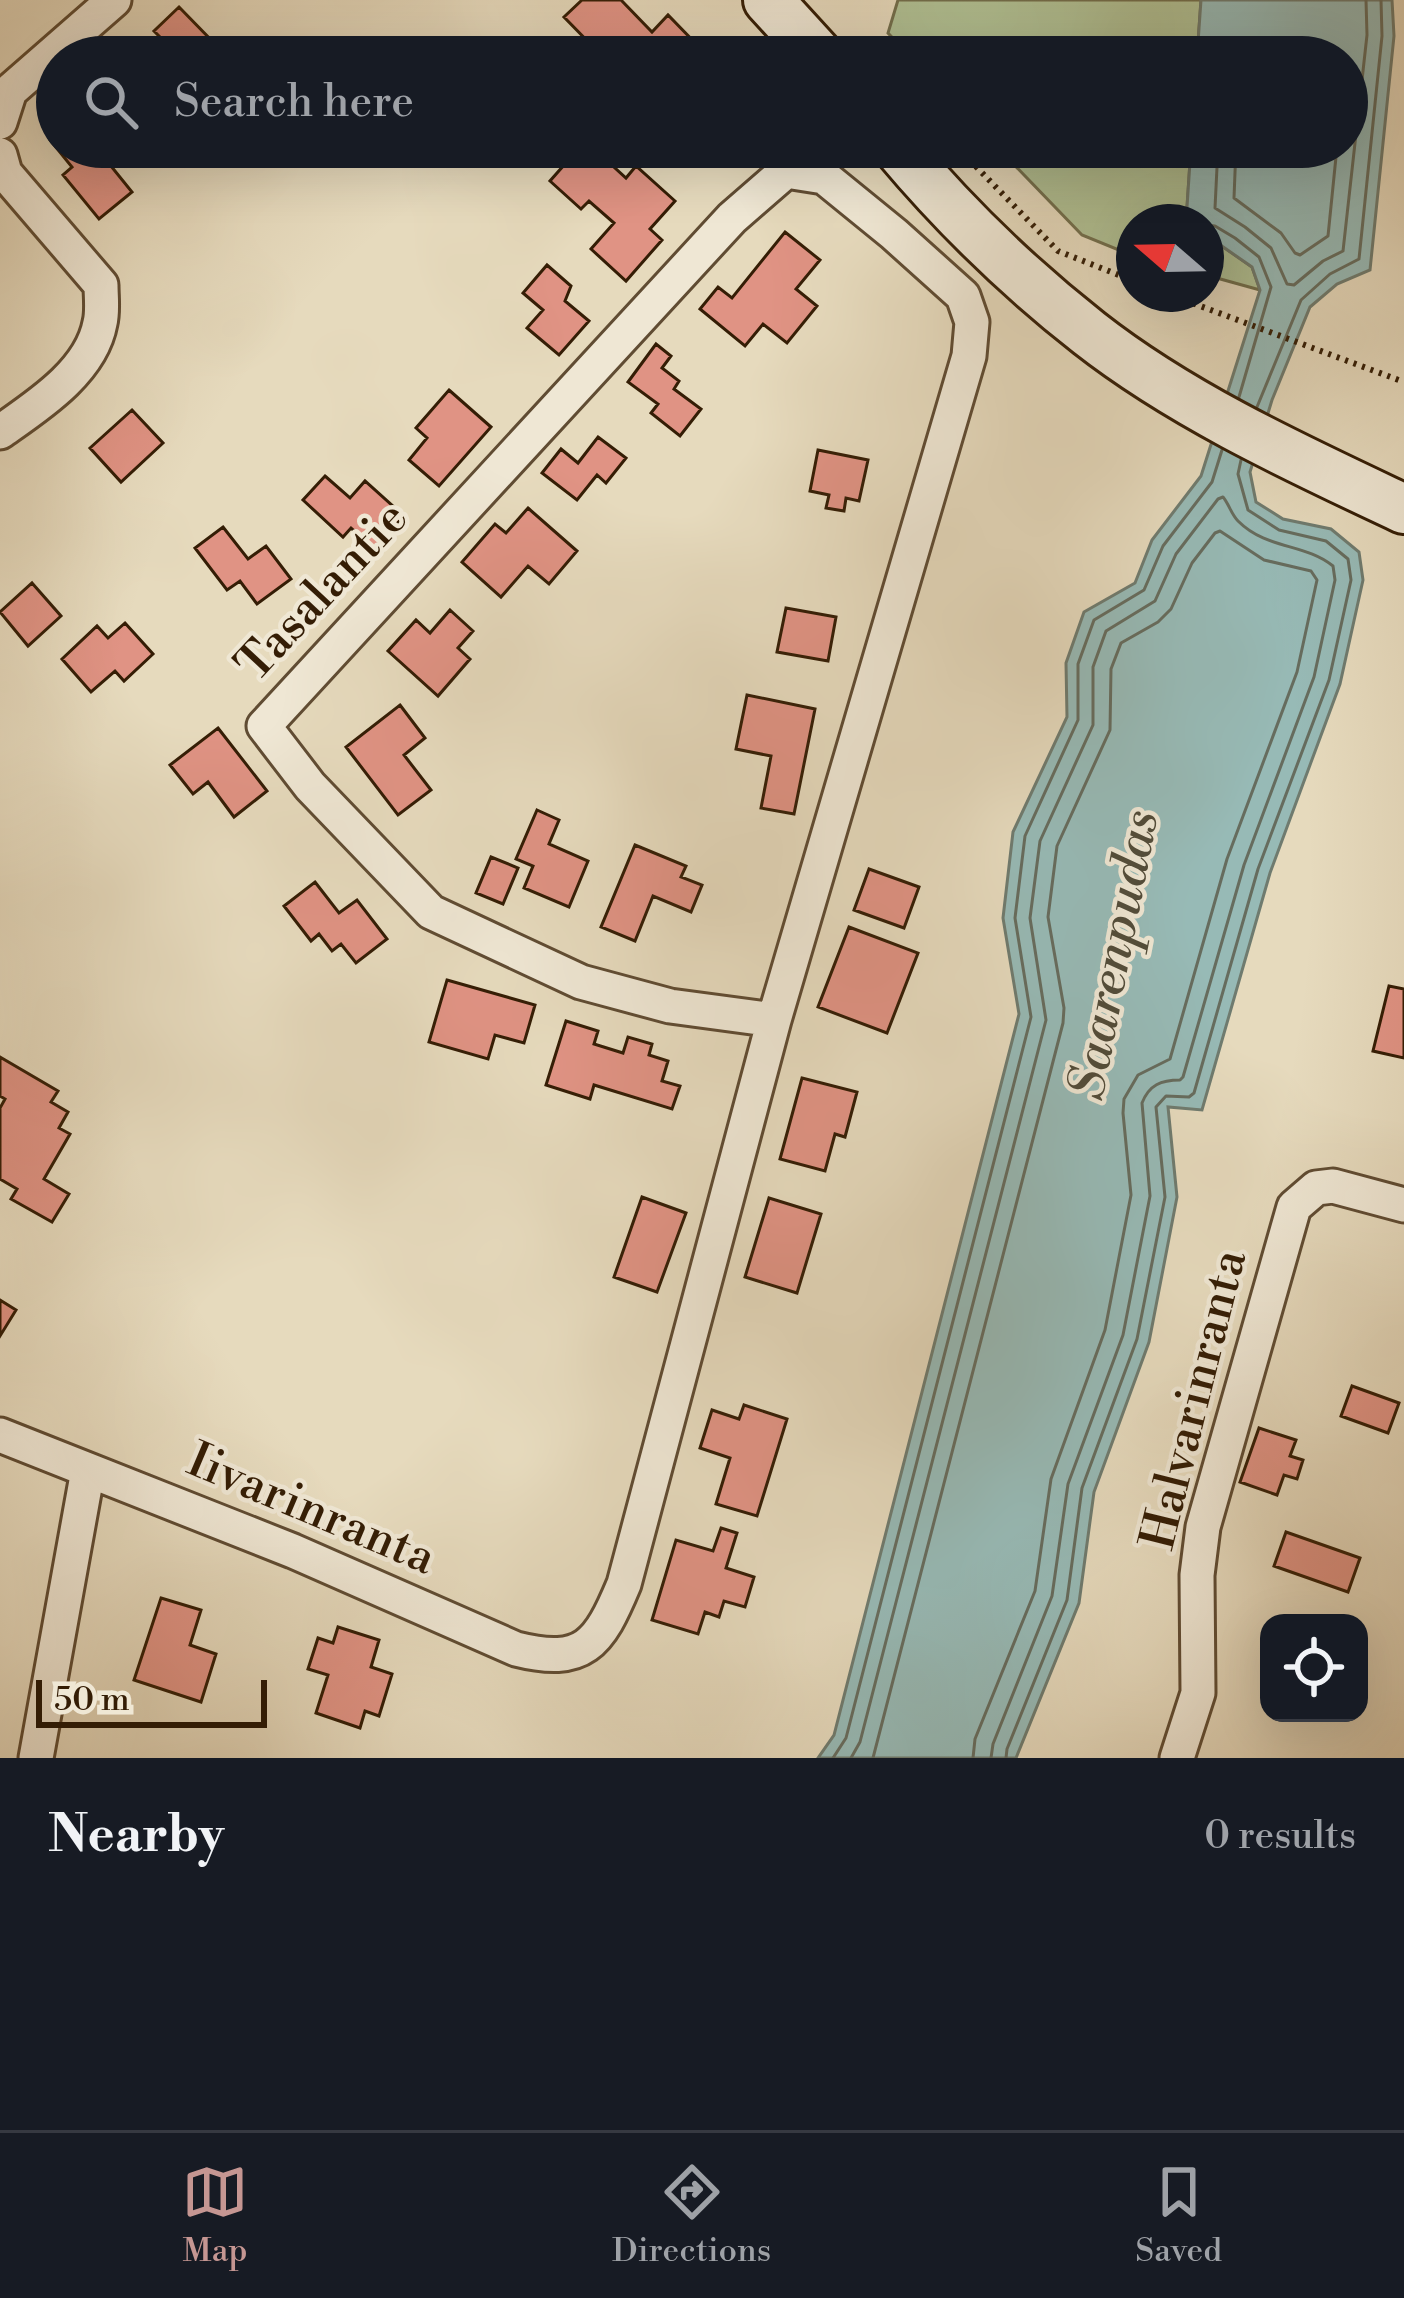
<!DOCTYPE html>
<html lang="en">
<head>
<meta charset="utf-8">
<style>
	:root { --surface:#171b24; --page:#242831; --text:#f1f3f6; --muted:#9ea1a6; --line:#363941; --accent:#c59692 }
	body { margin:0; font-family:"Libre Bodoni",serif; background:var(--page); color:var(--text) }
	.controls { position:absolute; right:36px; bottom:36px; display:grid; overflow:hidden; border-radius:24px; box-shadow:0 12px 48px #0002 }
	.controls button { width:108px; height:108px; display:grid; place-items:center; padding:0; border:0; border-bottom:3px solid var(--line); background:var(--surface); color:var(--text); font:60px sans-serif }
	.compass { position:absolute; left:1116px; top:204px; width:108px; height:108px; border-radius:50%; background:var(--surface); box-shadow:0 12px 48px #0002; rotate:290deg }
	.scale { position:absolute; left:36px; bottom:30px; width:231px; box-sizing:border-box; padding-left:12px; border:6px solid #341d05; border-top:0; font-size:33px; line-height:42px; white-space:nowrap; color:#341d05; -webkit-text-stroke:9px #efe7d4; paint-order:stroke }
	.list { margin:0; padding:0; list-style:none }
	h2 { display:flex; justify-content:space-between; align-items:center; height:156px; margin:0; padding:0 48px; font-size:51px }
	h2 small { font-size:39px; font-weight:400; color:var(--muted) }
	.icon { flex:none; width:66px; height:66px; fill:none; stroke:currentColor; stroke-width:2; stroke-linecap:round; stroke-linejoin:round }
	.map { position:relative; flex:none; width:1404px; height:1758px; overflow:hidden }
	.search { position:absolute; background:var(--surface); box-shadow:0 12px 48px #0002; left:36px; right:36px; top:36px; height:132px; display:flex; align-items:center; gap:30px; box-sizing:border-box; padding:0 42px; border-radius:66px; color:var(--muted); font-size:45px }
	.sheet { height:372px; background:var(--surface) }
	nav { display:flex; justify-content:space-around; align-items:center; box-sizing:border-box; height:168px; border-top:3px solid var(--line); background:var(--surface); font-size:33px; color:var(--muted) }
	nav a { display:grid; justify-items:center; gap:6px }
	nav .on { color:var(--accent) }
	.map>svg:first-child { display:block }
</style>
</head>
<body>
<div class="map">
<svg width="1404" height="1758" viewBox="0 0 1404 1758">
	<rect width="100%" height="100%" fill="#e6dabd"/>
	<filter id="stains"><feTurbulence type="fractalNoise" baseFrequency=".00167" numOctaves="4"/><feColorMatrix values="0 0 0 0 .2 0 0 0 0 .09 0 0 0 0 .02 0 0 0 .5 -.17"/></filter>
	<radialGradient id="worn" r=".72"><stop offset=".6" stop-color="#630" stop-opacity="0"/><stop offset="1" stop-color="#630" stop-opacity=".3"/></radialGradient>
	<path fill="#b0c195" stroke="#726f4d" stroke-width="3" d="M898,0h303l-4,57h-286l-23,-24z
		M997,147h194l-5,75h-52v34l-3,-1 -49,-20z
		M1206,235l46,32 8,23 -54,-15z"/>
	<path fill="#97bab6" stroke="#6f7b6f" stroke-width="3" d="M1201,0h191l2,36 -24,234 -33,14 -27,23 -38,93 -22,72 6,30 27,17 48,10 28,23 4,28 -23,104 -70,189 -68,237 -34,-3 9,90 -28,145 -55,150 -15,111 -63,155h-198l16,-23 185,-721 -16,-96 10,-86 54,-115 -1,-54 18,-51 51,-29 17,-43 49,-64 59,-186 -8,-23 -46,-32v-13h-20l5,-75h156v-90h-150z"/>
	<g fill="none" stroke-linecap="round" stroke-linejoin="round">
		<path stroke="#666c5e" stroke-width="3" d="M1218,147l-3,61 30,19 26,21 16,36 7,1 29,-24 20,-10 24,-216 -1,-35
			M1236,147l-2,51 47,35 14,20 5,2 28,-19 9,-89
			M1206,225l9,1 20,12 24,19 12,30 -32,110
			M1257,407l44,-107 29,-26 29,-15 23,-223 -1,-36
			M833,1758l13,-20 185,-721 -16,-99 10,-82 53,-116v-56l16,-44 50,-30 19,-44 49,-64 10,-32
			M851,1758l9,-16 186,-722 -16,-102 10,-77 53,-116v-58l13,-36 49,-30 21,-47 42,-55 5,-2c6,7 8,17 15,24 29,29 67,22 95,45l2,14 -21,97 -70,188 -61,212 -3,3c-19,0 -31,5 -38,23l8,93 -27,139 -55,149 -16,112 -59,148 -2,14
			M873,1758l190,-735 1,-15 -16,-91 9,-71 53,-116 1,-61 10,-26 37,-21 13,-13 21,-46 23,-30 5,-2 44,29 47,11 6,9 -20,92 -70,187 -57,200 -32,16 -14,24 -1,14 8,82 -26,135 -54,149 -16,112 -60,148 -2,19
			M1006,1758l1,-9 60,-149 15,-112 55,-149 28,-142 -9,-90 10,-11 23,1 5,-4 64,-224 71,-189 22,-100 -3,-21 -22,-18 -47,-11 -31,-20 -10,-36 3,-14"/>
	</g>
	<path fill="#e09384" stroke="#341d05" stroke-width="3" d="M582,0h39l31,32 16,-17 34,35 -7,7h-92l-39,-40z
		M179,7l36,37 -12,11 3,2h-26l-26,-26z
		M57,134v13h45l-4,3 34,42 -33,27 -36,-44 9,-8 -22,-27z
		M580,147h12l34,31 10,-12 39,35 -25,28 12,11 -36,41 -35,-32 23,-26 -25,-22 -8,8 -31,-28z
		M785,232l35,28 -24,29 21,17 -30,37 -24,-19 -18,22 -45,-37 18,-22 14,11z
		M547,265l24,21 -6,15 24,20 -30,34 -32,-27 16,-18 -20,-17z
		M656,344l15,12 -9,12 17,13 -5,8 27,20 -21,27 -29,-23 7,-9 -30,-22z
		M449,390l42,37 -52,59 -30,-26 18,-22 -11,-10z
		M132,410l31,33 -42,39 -31,-34z
		M598,437l28,21 -20,25 -9,-8 -20,25 -35,-27 19,-24 17,14z
		M818,450l50,10 -9,41 -13,-3 -2,13 -18,-3 3,-13 -19,-4z
		M325,476l25,22 15,-17 39,35 -30,32 -23,-20 -8,9 -40,-37z
		M528,508l49,43 -28,33 -21,-18 -27,31 -39,-35 33,-38 11,9z
		M223,527l25,32 18,-13 25,33 -34,25 -17,-23 -13,9 -32,-42z
		M32,583l29,33 -33,30 -28,-34z
		M786,608l50,9 -8,44 -51,-9z
		M450,610l23,21 -15,17 12,11 -32,37 -50,-45 28,-31 14,13z
		M125,623l28,31 -29,27 -9,-10 -24,21 -29,-33 35,-33 11,12z
		M747,695l68,14 -21,105 -33,-6 10,-52 -35,-7z
		M400,705l25,33 -21,17 27,35 -33,25 -52,-68z
		M218,728l49,63 -33,26 -26,-35 -15,12 -23,-29z
		M537,810l22,10 -10,24 39,17 -19,46 -45,-19 9,-22 -17,-7z
		M635,845l51,21 -5,11 21,8 -11,27 -38,-16 -18,45 -34,-14z
		M491,857l27,11 -15,36 -27,-11z
		M869,869l50,18 -15,41 -50,-18z
		M315,882l24,31 18,-13 30,39 -31,24 -15,-19 -9,7 -13,-17 -8,7 -27,-35z
		M849,927l69,26 -31,80 -69,-26z
		M447,980l88,25 -11,38 -29,-8 -7,24 -59,-17z
		M1389,986l15,3v69l-31,-7z
		M566,1021l32,10 -4,13 29,9 5,-16 24,7 -3,11 19,6 -6,20 18,5 -8,23 -78,-24 -4,14 -44,-14z
		M0,1057l58,34 -7,11 17,10 -9,16 11,6 -26,45 25,15 -17,28 -41,-23 6,-10 -17,-10v-71l5,-9 -5,-3z
		M802,1078l55,14 -12,45 -10,-3 -10,37 -45,-12z
		M642,1197l44,16 -29,79 -43,-15z
		M769,1198l52,16 -24,79 -52,-16z
		M0,1300l16,10 -16,26z
		M1352,1386l47,17 -11,30 -47,-17z
		M744,1405l43,14 -30,97 -41,-12 14,-46 -30,-10 12,-38 27,9z
		M1259,1428l37,12 -6,16 13,4 -6,19 -13,-4 -7,20 -37,-13z
		M721,1528l16,5 -11,35 28,9 -9,30 -21,-6 -5,16 -14,-5 -7,22 -46,-14 24,-80 37,11z
		M1286,1532l74,26 -12,34 -74,-26z
		M161,1598l40,12 -11,35 26,9 -15,48 -67,-22z
		M338,1627l41,13 -8,27 21,7 -13,42 -14,-5 -5,17 -44,-15 12,-38 -20,-6 10,-31 15,5z"/>
	<g fill="none" stroke-linecap="round" stroke-linejoin="round">
		<g stroke="#604c33" stroke-width="39">
			<path id="minor" d="M0,122l10,-31 104,-91
				M0,155l5,18 96,112c0,12 2,26 -1,38 -9,49 -63,83 -100,109
				M0,1435l293,116 223,98c68,17 83,-5 108,-65l150,-564 195,-664 3,-34 -9,-26 -69,-62 -70,-57 -38,-6 -54,47 -468,508 46,60 121,126 150,70 89,24 104,14
				M36,1758l52,-288
				M1177,1758l21,-65 -1,-118 6,-48 91,-320 22,-19 17,-2 71,19"/>
		</g>
		<g stroke="#341d05" stroke-width="54">
			<path id="secondary" d="M768,0l52,57
				M897,147c57,68 122,131 192,186 93,73 209,126 315,176"/>
		</g>
		<path stroke="#341d05" stroke-width="6" stroke-dasharray="3 6" stroke-linecap="butt" d="M857,42l14,15
			M957,147l101,104 76,30
			M1168,294l236,88"/>
		<use href="#minor" stroke="#efe7d4" stroke-width="33"/>
		<use href="#secondary" stroke="#efe7d4" stroke-width="48"/>
	</g>
	<g text-anchor="middle" dominant-baseline="central" stroke-width="9" stroke-linejoin="round" paint-order="stroke">
		<g font-size="48" fill="#341d05" stroke="#efe7d4">
			<text transform="translate(323 592) rotate(-47)">Tasalantie</text>
			<text transform="translate(1195 1400) rotate(-76)">Halvarinranta</text>
			<text transform="translate(311 1510) rotate(23)">Iivarinranta</text>
		</g>
		<g font-size="51" font-style="italic" fill="#524c3a" stroke="#efe7d4">
			<text transform="translate(1115 955) rotate(-79)">Saarenpudas</text>
		</g>
	</g>
	<rect width="100%" height="100%" filter="url(#stains)"/>
	<rect width="100%" height="100%" fill="url(#worn)"/>
</svg>
<div class="controls">
<button><svg class="icon" aria-label="locate" viewBox="0 0 24 24"><circle cx="12" cy="12" r="6"/><path d="M12 2v4M12 18v4M2 12h4M18 12h4"/></svg></button>
</div>
<svg class="compass" viewBox="-18 -18 36 36"><path d="M0-13l5 13h-10z" fill="#e53935"/><path d="M0 13l5-13h-10z" fill="#9ea1a6"/></svg>
<div class="scale">50 m</div>
<div class="search"><svg class="icon" aria-label="search" viewBox="0 0 24 24"><circle cx="10" cy="10" r="6"/><path d="M15 15l6 6"/></svg>Search here</div>
</div>
<section class="sheet">
<h2>Nearby<small>0 results</small></h2>
<ul class="list">
</ul>
</section>
<nav>
<a class="on"><svg class="icon" aria-label="map" viewBox="0 0 24 24"><path d="M3 6l6-2 6 2 6-2v14l-6 2-6-2-6 2zM9 4v14M15 6v14"/></svg>Map</a>
<a><svg class="icon" aria-label="directions" viewBox="0 0 24 24"><path d="M12 3l9 9-9 9-9-9zM9 14v-3h6M13 9l2 2-2 2"/></svg>Directions</a>
<a><svg class="icon" aria-label="saved" viewBox="0 0 24 24"><path d="M7 4h10v16l-5-4-5 4z"/></svg>Saved</a>
</nav>
</body>
</html>
